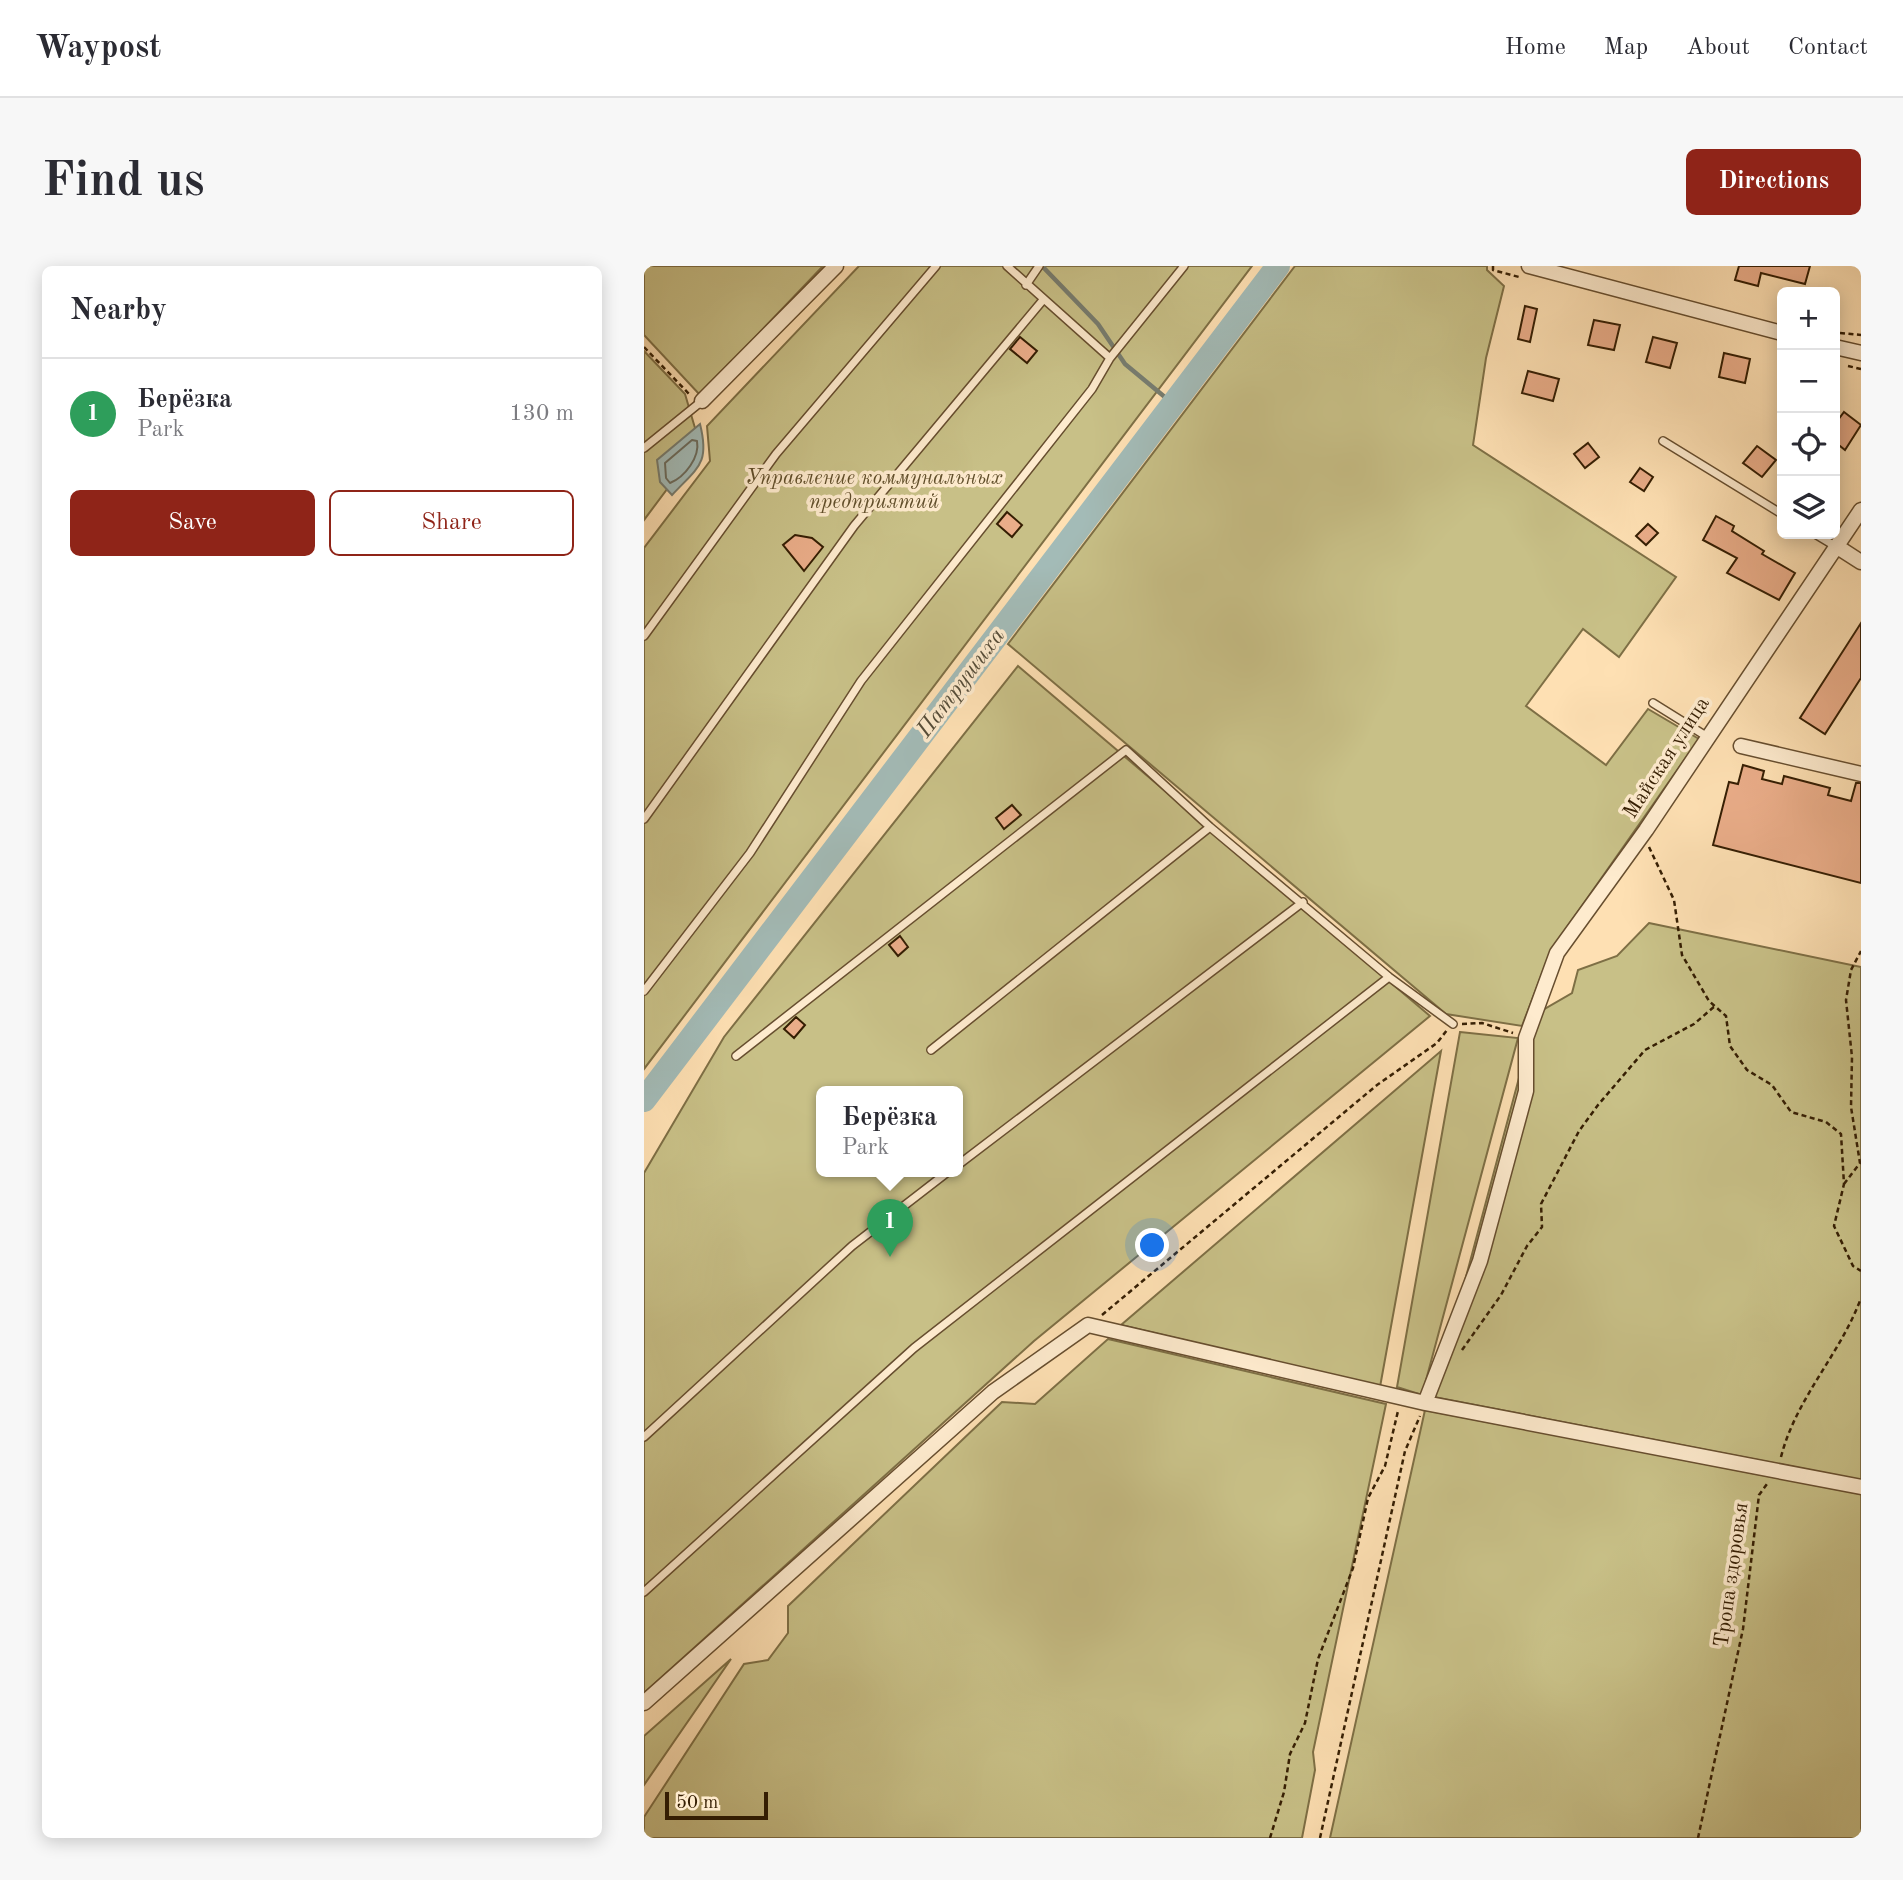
<!DOCTYPE html>
<html lang="en">
<head>
<meta charset="utf-8">
<style>
	:root { --surface:#fff; --page:#f7f7f7; --text:#2b2b33; --muted:#7c7c81; --line:#e1e1e2; --accent:#8f2418 }
	body { margin:0; font-family:"Old Standard TT",serif; background:var(--page); color:var(--text) }
	.controls { position:absolute; right:21px; top:21px; display:grid; overflow:hidden; border-radius:10px; box-shadow:0 4px 18px #0003 }
	.controls button { width:63px; height:63px; display:grid; place-items:center; padding:0; border:0; border-bottom:2px solid var(--line); background:var(--surface); color:var(--text); font:35px sans-serif }
	.scale { position:absolute; left:21px; bottom:18px; width:103px; box-sizing:border-box; padding-left:7px; border:4px solid #351e03; border-top:0; font-size:19px; line-height:24px; white-space:nowrap; color:#351e03; -webkit-text-stroke:5px #feebce; paint-order:stroke }
	.you { position:absolute; left:509px; top:980px; width:24px; height:24px; margin:-18px; border:5px solid #fff; border-radius:50%; background:#1a73e8; box-shadow:0 0 0 10px #1a73e833 }
	.badge { display:grid; place-items:center; width:46px; height:46px; border-radius:50%; background:var(--accent); color:#fff; font-size:23px; font-weight:700 }
	.pin { position:absolute; translate:-50% -58px; filter:drop-shadow(0 2px 4px #0008) }
	.pin::after { content:''; position:absolute; top:37px; width:24px; height:21px; background:inherit; clip-path:polygon(0 0,100% 0,50% 100%) }
	.popup { position:absolute; left:172px; top:820px; width:147px; height:91px; box-sizing:border-box; display:grid; place-content:center; border-radius:10px; background:var(--surface); filter:drop-shadow(0 2px 5px #0005); font-size:23px; white-space:nowrap; color:var(--muted) }
	.popup b { font-size:26px; color:var(--text) }
	.popup::after { content:''; position:absolute; left:50%; top:100%; margin-left:-14px; border:14px solid transparent; border-top-color:var(--surface) }
	.list { margin:0; padding:0; list-style:none }
	h2 { display:flex; justify-content:space-between; align-items:center; height:91px; margin:0; padding:0 28px; font-size:30px }
	h2 small { font-size:23px; font-weight:400; color:var(--muted) }
	.list li { display:grid; grid-template-columns:46px 1fr auto; gap:21px; align-items:center; box-sizing:border-box; height:112px; padding:0 28px; border-top:2px solid var(--line) }
	.list b { display:block; font-size:26px; white-space:nowrap }
	.list p { margin:0; font-size:23px; white-space:nowrap; color:var(--muted) }
	.list em { font-size:23px; font-style:normal; color:var(--muted) }
	.actions { display:flex; gap:14px; padding:21px 28px }
	.actions a { flex:1; padding:16px 0; border:2px solid var(--accent); border-radius:10px; text-align:center; font-size:24px; color:var(--accent) }
	.actions .main { background:var(--accent); color:#fff }
	.icon { flex:none; width:38px; height:38px; fill:none; stroke:currentColor; stroke-width:2; stroke-linecap:round; stroke-linejoin:round }
	.map { position:relative; flex:none; width:1217px; height:1572px; overflow:hidden; border-radius:10px }
	header { display:flex; align-items:center; gap:42px; box-sizing:border-box; height:98px; padding:0 35px; background:var(--surface); border-bottom:2px solid var(--line) }
	header strong { font-size:33px }
	nav { display:flex; gap:38px; margin-inline-start:auto; font-size:24px }
	.intro { display:flex; align-items:center; justify-content:space-between; box-sizing:border-box; height:168px; padding:0 42px }
	h1 { margin:0; font-size:49px }
	.button { padding:18px 32px; border-radius:10px; background:var(--accent); color:#fff; font-size:24px; font-weight:700 }
	main { display:flex; gap:42px; padding:0 42px }
	aside { flex:1; background:var(--surface); border-radius:10px; box-shadow:0 4px 18px #0003 }
	.map>svg:first-child { display:block }
</style>
</head>
<body>
<header>
<strong>Waypost</strong>
<nav><a>Home</a><a>Map</a><a>About</a><a>Contact</a></nav>
</header>
<div class="intro"><h1>Find us</h1><a class="button">Directions</a></div>
<main>
<aside>
<h2>Nearby<small></small></h2>
<ul class="list">
<li><span class="badge" style="background:#2e9e5b">1</span><div><b>Берёзка</b><p>Park</p></div><em>130 m</em></li>
</ul>
<div class="actions"><a class="main">Save</a><a>Share</a></div>
</aside>
<div class="map">
<svg width="1217" height="1572" viewBox="0 0 1217 1572">
	<rect width="100%" height="100%" fill="#fee0b3"/>
	<filter id="stains"><feTurbulence type="fractalNoise" baseFrequency=".00286" numOctaves="4"/><feColorMatrix values="0 0 0 0 .2 0 0 0 0 .09 0 0 0 0 .02 0 0 0 .5 -.17"/></filter>
	<radialGradient id="worn" r=".72"><stop offset=".6" stop-color="#630" stop-opacity="0"/><stop offset="1" stop-color="#630" stop-opacity=".3"/></radialGradient>
	<path fill="#c8c087" stroke="#7e6f45" stroke-width="2" fill-rule="evenodd" d="M0,0h179l-123,129 -56,-60z
		M215,0h393l-608,803v-521l66,-87 -3,-35z
		M651,0h192v4l17,16 -18,72 -13,87 203,132 -57,80 -36,-28 -57,77 80,59 42,-56 51,30 -148,211 -29,76 -76,-12 -438,-370z
		M0,85l41,43 15,51 -56,75z
		M374,400l412,350 -396,325 -390,352v-520l80,-136zM178,825h136v80h-136z
		M1005,657l212,44v513l-427,-83 102,-383 36,-21 6,-23 39,-14z
		M816,766l58,6 -96,357 -25,-8z
		M797,785l-61,336 -259,-62z
		M464,1073l278,65 -73,348 2,18 -13,68h-658v-21l100,-153 24,-4 20,-27v-27l214,-204 33,2z
		M781,1144l436,84v344h-531z
		M87,1393l-87,126v-49z"/>
	<path fill="#a3bbb7" stroke="#777c6f" stroke-width="2" d="M56,158c10,40 -2,43 -28,71l-12,-13 -3,-22z"/>
	<g fill="none" stroke-linecap="round" stroke-linejoin="round">
		<path stroke="#6c6c5d" stroke-width="2" d="M48,174l5,1c3,16 -12,36 -27,42l-4,-5 -1,-15z"/>
		<path stroke="#777c6f" stroke-width="4.5" d="M398,0l56,58 27,40 47,39"/>
		<path stroke="#a3bbb7" stroke-width="24" d="M0,834l634,-834"/>
	</g>
	<path fill="#eaad89" stroke="#351e03" stroke-width="2" d="M1095,0h71l-5,18 -44,-11 -3,13 -23,-6z
		M881,40l12,3 -7,33 -12,-3z
		M950,54l26,5 -6,25 -26,-5z
		M376,71l17,14 -10,12 -17,-14z
		M1009,71l24,6 -7,25 -24,-6z
		M1080,87l26,6 -5,24 -26,-6z
		M884,105l31,8 -6,22 -31,-8z
		M1200,146l17,13 -16,25 -10,-8v-18z
		M944,177l11,14 -14,11 -11,-14z
		M1113,180l19,14 -14,17 -19,-14z
		M996,202l13,9 -9,14 -14,-9z
		M363,246l15,13 -10,12 -15,-13z
		M1072,250l18,10 -2,5 32,20 -2,3 33,19 -16,27 -52,-27 10,-15 -34,-18z
		M1004,258l10,9 -12,12 -10,-9z
		M151,269l17,3 11,9 -19,24 -21,-26z
		M1217,357v55l-36,56 -25,-16z
		M1099,499l21,6 -2,8 20,5 2,-8 46,12 -2,7 23,6 5,-18h5v100l-148,-38 16,-63 9,2z
		M368,539l9,10 -17,14 -8,-11z
		M256,670l8,11 -10,9 -9,-11z
		M152,751l9,8 -11,13 -10,-9z"/>
	<g fill="none" stroke-linecap="round" stroke-linejoin="round">
		<g stroke="#674e2f" stroke-width="10">
			<path id="lane" d="M363,0l103,92
				M382,19l13,-19
				M1019,175l119,73
				M0,182l58,-47
				M1171,268l20,12
				M0,370l132,-182 160,-188
				M1009,437l53,33
				M0,553l210,-293 189,-226
				M0,725l106,-138 111,-172 231,-292 18,-31 74,-92
				M287,784l279,-223
				M92,790l390,-306 84,77 179,150 64,47
				M314,899l345,-263
				M0,1171l208,-191 97,-75
				M0,1326l270,-244 475,-371"/>
		</g>
		<g stroke="#674e2f" stroke-width="17">
			<path id="street" d="M885,0l253,67
				M1191,81l26,6
				M58,135l134,-135
				M1192,280l25,16
				M1097,480l120,28
				M781,1137l55,-142 46,-170v-53l31,-85 89,-123 215,-320
				M0,1437l349,-311 95,-67 337,78 436,84"/>
		</g>
		<path stroke="#351e03" stroke-width="2.5" stroke-dasharray="5 3.5" stroke-linecap="butt" d="M849,0v4l26,7
			M1196,67l21,2
			M0,81l46,48
			M1204,100l13,3
			M1005,581l25,53 8,55 27,46 17,15 4,30 17,24 25,15 19,27 35,10 15,12 3,50 -10,42 19,40 8,5
			M818,758l20,-1 31,10
			M1200,918l16,-21 -9,-56 1,-50 -6,-57 5,-30 10,-19
			M458,1049l275,-230 60,-42 10,-13
			M818,1084l39,-55 26,-49 15,-19 -1,-23 38,-73 19,-26 47,-55 49,-26 21,-18
			M1137,1191c15,-59 59,-102 80,-159
			M626,1572l14,-46 6,-38 15,-31 13,-64 35,-91 15,-70 17,-32 13,-55
			M676,1572l85,-387 15,-35
			M1054,1572l45,-209 16,-134 8,-11"/>
		<use href="#lane" stroke="#feebce" stroke-width="7"/>
		<use href="#street" stroke="#feebce" stroke-width="14"/>
	</g>
	<g text-anchor="middle" dominant-baseline="central" stroke-width="7" stroke-linejoin="round" paint-order="stroke">
		<g font-size="21" font-style="italic" fill="#614f2b" stroke="#feebce">
			<text x="230" y="212">Управление коммунальных<tspan x="230" dy="24">предприятий</tspan></text>
		</g>
		<g font-size="21" fill="#351e03" stroke="#feebce">
			<text transform="translate(1023 492) rotate(-57)">Майская улица</text>
			<text transform="translate(1088 1309) rotate(-82)">Тропа здоровья</text>
		</g>
		<g font-size="23" font-style="italic" fill="#564d39" stroke="#feebce">
			<text transform="translate(317 417) rotate(-53)">Патрушиха</text>
		</g>
	</g>
	<rect width="100%" height="100%" filter="url(#stains)"/>
	<rect width="100%" height="100%" fill="url(#worn)"/>
</svg>
<div class="controls">
<button>+</button>
<button>−</button>
<button><svg class="icon" aria-label="locate" viewBox="0 0 24 24"><circle cx="12" cy="12" r="6"/><path d="M12 2v4M12 18v4M2 12h4M18 12h4"/></svg></button>
<button><svg class="icon" aria-label="layers" viewBox="0 0 24 24"><path d="M12 4l9 5-9 5-9-5zM3 14l9 5 9-5"/></svg></button>
</div>
<div class="scale">50 m</div>
<div class="you"></div>
<div class="pin badge" style="left:246px;top:991px;background:#2e9e5b">1</div>
<div class="popup"><b>Берёзка</b>Park</div>
</div>
</main>
</body>
</html>
